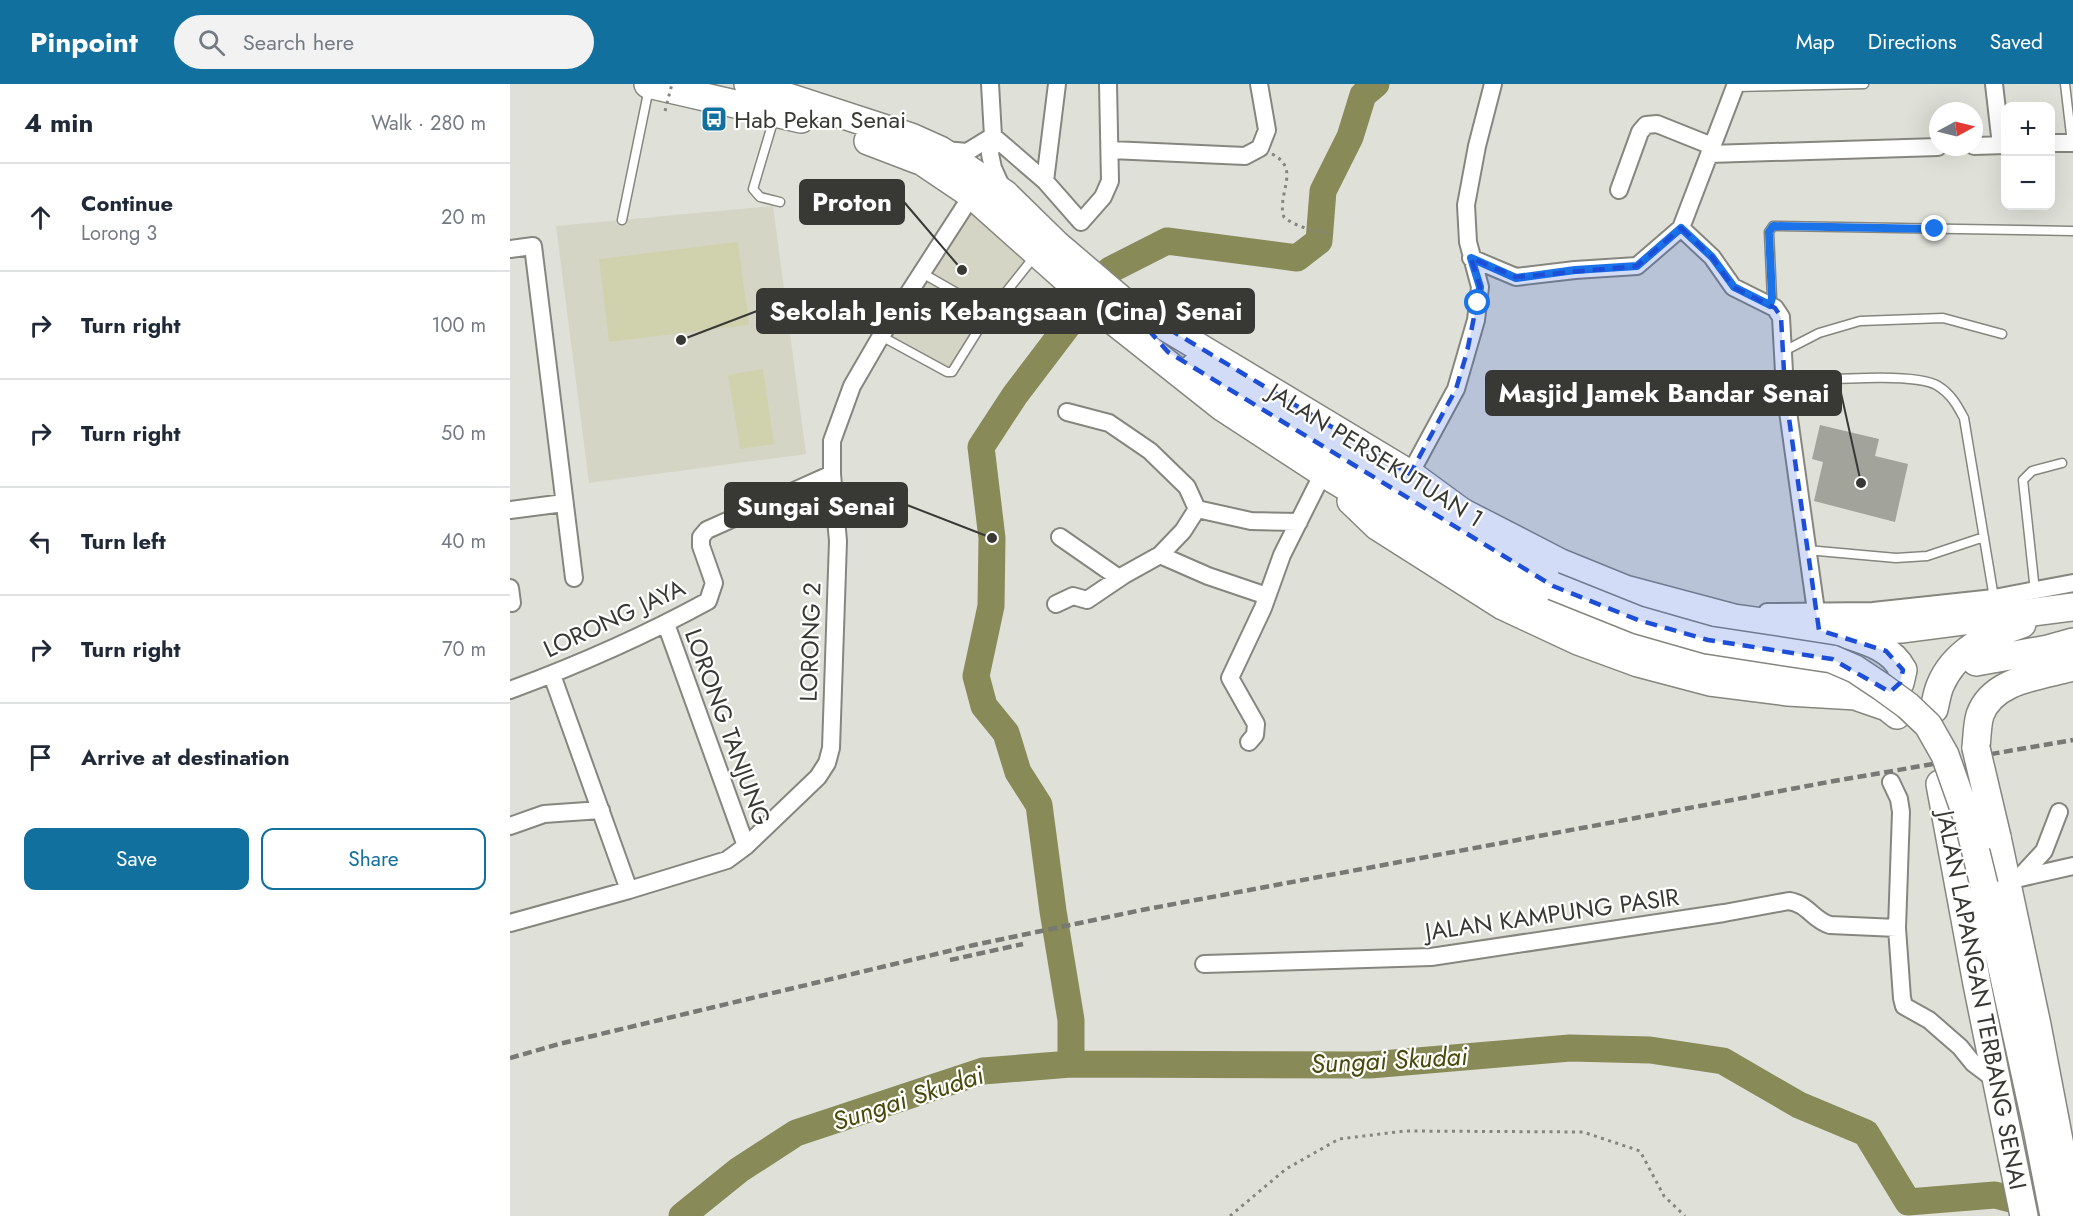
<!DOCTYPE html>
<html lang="en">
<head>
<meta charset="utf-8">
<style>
	:root { --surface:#fff; --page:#f2f2f3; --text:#1f2937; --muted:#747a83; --line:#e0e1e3; --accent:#11709e }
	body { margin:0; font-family:Jost,sans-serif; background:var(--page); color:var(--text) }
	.controls { position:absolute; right:18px; top:18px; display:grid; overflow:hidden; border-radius:12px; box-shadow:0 6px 24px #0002 }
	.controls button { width:54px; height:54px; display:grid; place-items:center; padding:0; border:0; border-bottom:2px solid var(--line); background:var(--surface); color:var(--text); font:30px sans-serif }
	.compass { position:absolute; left:1419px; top:18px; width:54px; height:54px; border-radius:50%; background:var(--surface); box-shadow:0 6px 24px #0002; rotate:83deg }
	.stop { position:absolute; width:18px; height:18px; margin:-14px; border:4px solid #1a73e8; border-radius:50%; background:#fff }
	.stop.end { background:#1a73e8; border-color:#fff; box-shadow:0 2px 6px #0008 }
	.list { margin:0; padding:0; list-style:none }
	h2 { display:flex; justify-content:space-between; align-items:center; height:78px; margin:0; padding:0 24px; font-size:26px }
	h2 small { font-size:20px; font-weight:400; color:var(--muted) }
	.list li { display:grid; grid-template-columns:39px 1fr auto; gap:18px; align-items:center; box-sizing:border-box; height:108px; padding:0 24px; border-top:2px solid var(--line) }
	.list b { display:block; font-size:22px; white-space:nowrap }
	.list p { margin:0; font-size:20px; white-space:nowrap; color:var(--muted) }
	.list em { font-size:20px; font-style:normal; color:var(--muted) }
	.actions { display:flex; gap:12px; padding:18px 24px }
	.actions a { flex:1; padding:14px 0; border:2px solid var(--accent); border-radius:12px; text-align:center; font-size:21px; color:var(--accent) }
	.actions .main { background:var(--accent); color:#fff }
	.icon { flex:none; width:33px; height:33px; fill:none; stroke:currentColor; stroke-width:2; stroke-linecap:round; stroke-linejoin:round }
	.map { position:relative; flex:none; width:1563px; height:1132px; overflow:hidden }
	header { display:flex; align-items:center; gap:36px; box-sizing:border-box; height:84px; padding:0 30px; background:var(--accent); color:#fff }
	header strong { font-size:28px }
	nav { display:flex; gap:33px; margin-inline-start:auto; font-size:21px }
	.search { width:420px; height:54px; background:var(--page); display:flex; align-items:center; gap:15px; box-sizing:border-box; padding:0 21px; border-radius:33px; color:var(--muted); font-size:22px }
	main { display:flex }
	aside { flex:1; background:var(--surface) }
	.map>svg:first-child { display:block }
</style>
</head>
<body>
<header>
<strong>Pinpoint</strong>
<div class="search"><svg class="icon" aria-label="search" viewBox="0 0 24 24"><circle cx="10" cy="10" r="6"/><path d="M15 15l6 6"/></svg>Search here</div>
<nav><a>Map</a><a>Directions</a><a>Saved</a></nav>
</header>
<main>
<aside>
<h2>4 min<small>Walk · 280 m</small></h2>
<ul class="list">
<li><svg class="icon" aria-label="ahead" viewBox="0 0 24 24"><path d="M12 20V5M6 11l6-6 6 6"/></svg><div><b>Continue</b><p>Lorong 3</p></div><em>20 m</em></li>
<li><svg class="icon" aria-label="right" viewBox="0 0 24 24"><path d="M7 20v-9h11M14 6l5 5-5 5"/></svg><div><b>Turn right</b></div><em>100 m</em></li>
<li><svg class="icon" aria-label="right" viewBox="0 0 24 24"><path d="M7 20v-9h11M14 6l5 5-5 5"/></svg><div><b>Turn right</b></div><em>50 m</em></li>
<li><svg class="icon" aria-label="left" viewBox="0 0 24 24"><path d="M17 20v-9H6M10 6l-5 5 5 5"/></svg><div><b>Turn left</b></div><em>40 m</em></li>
<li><svg class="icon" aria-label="right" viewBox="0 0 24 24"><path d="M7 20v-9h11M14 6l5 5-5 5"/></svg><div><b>Turn right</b></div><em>70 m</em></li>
<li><svg class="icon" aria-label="arrive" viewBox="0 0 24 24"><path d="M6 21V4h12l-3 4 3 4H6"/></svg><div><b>Arrive at destination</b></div></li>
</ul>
<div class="actions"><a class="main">Save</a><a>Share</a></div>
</aside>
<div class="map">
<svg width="1563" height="1132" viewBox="0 0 1563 1132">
	<rect width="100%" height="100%" fill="#dfe0d8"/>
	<path fill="#d4d5c5" d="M263,122l33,248 -217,29 -33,-257z
		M461,124l57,51 -77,109h-4l-59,-32z"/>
	<path fill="#d0d2ae" d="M228,158l11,83 -140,17 -10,-83z
		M253,285l11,75 -34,5 -12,-74z"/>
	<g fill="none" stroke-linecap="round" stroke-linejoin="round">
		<path stroke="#888a58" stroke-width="27" d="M561,980v-44l-18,-109 -14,-106 -21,-33 -12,-39 -22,-27 -8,-30 15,-70 1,-68 -11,-91 34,-52 95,-125 57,-29 130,17 22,-17 4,-50 27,-54 13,-42 13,-11
			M172,1132l57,-46 57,-37 187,-62 88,-7 299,1 200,-17 80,2 73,11 76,44 67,28 42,69 87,-7 78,20"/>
	</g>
	<path fill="#a2a39b" d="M1310,341l59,14 -4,17 33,8 -13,58 -81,-21 9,-39 -11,-3z"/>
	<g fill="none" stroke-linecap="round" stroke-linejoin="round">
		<g stroke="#86867f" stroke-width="11">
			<path id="service" d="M1555,0l7,59
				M1225,3l129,-3
				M265,31l-22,74 7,8 20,5
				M112,136l27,-132
				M412,189l63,36 2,7
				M1260,221l2,-7 -3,-66 4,-6 300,5
				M371,252l66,36h5l35,-56 47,-59
				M1274,267l35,-18 41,-12 83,-3 59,16
				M1274,298c32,-1 130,-11 154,4 13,8 19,19 26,32l30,180
				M1297,466l89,8 31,-2 57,-19
				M1525,507l-12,-111 9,-9 30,-8"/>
		</g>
		<g stroke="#86867f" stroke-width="20">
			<path id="minor" d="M480,0l3,52 -3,18 3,14 9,20
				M1484,0l7,61
				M483,52l52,45 36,41 22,-25 7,-16 -2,-97
				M1540,59h23
				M1464,62l32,-1
				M435,66l22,2 26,-16
				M601,66l134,6 15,-8 7,-18 -8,-46
				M1199,70l229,-7
				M535,97l12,-97
				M1109,106l21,-58 6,-7 11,-1 55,22
				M1171,144l31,29 21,30 42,21 6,9 4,73 31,221
				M0,165l23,-3 41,332
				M961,174l45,19 59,-7 62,-4 44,-38 55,-144
				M557,328l42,11 41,28 37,36 10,22 -14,22 -23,24
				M900,390l46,-85 20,-69 4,-33 -12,-45 -2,-37 11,-59 16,-62
				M687,425l54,12 48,1
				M0,426l54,-7
				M550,453l59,41
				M0,504l2,15
				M546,520l17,-8 14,4 37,-25 36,-20 48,21 59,20
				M1257,528l106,-1 121,-13 79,-15
				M156,540l80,222
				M42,591l77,215
				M0,606c68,-25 134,-54 198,-89l6,-18 -13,-37v-9l6,-7 125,-56
				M739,658l6,-7 1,-11 -26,-46 33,-70 19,-53 41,-82
				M1381,698l8,17 2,13 -4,116 5,70 2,8 25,14 31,27 13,16 24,18
				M0,742l34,-12 57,-4
				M1509,794l25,-27 15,-39
				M1506,795l57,-13
				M0,839l119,-33 98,-30 19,-14 72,-69 9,-14 4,-15 7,-207 -6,-67v-33l20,-55 29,-50 91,-141
				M694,880l227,-7 293,-44 65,-12c19,3 24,19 41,24l67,3"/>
		</g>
		<g stroke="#86867f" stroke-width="30">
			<path id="trunk" d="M138,0l153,35
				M238,0l163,53 29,13 65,44 51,50 68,58 286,172 52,38 99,51 64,26 109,29 102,14 65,-3 172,-22
				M358,57l55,21 49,33 139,124 111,88 101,66 187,112 79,39 102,31 92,16 66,5
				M684,283l359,219
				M841,417l26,25 126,80 75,35 60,22 72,19 78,10 69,4 35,-4 8,-9 3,-13c-11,-21 -33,-28 -55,-35
				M1466,578l72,-13 25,-7
				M1348,613l29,10 10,8
				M1424,625c2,-8 3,-16 6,-23 14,-35 49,-51 82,-62
				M1466,664c1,-10 1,-23 4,-33 13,-36 61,-39 93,-48
				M1430,700l37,200 47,232
				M1487,753l40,188 36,189
				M1474,801l53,243 17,88"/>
		</g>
		<path stroke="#868681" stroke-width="3" stroke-dasharray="3 4.5" stroke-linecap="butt" d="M762,70c30,15 4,40 12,63 13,11 32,14 49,17
			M720,1132l56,-47 53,-30 66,-8 178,1 57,19 24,45 21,20"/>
		<use href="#service" stroke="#fff" stroke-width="8"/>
		<use href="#minor" stroke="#fff" stroke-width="16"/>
		<use href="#trunk" stroke="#fff" stroke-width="27"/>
		<path stroke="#787974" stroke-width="4.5" stroke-dasharray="9 4.5" stroke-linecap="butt" d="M440,876l73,-16
			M0,974l49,-14 415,-99 168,-35 692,-129 239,-41"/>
		<g stroke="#86867f" stroke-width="30" stroke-linecap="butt">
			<path id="trunk-bridge" d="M1043,502l85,34 70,20 124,19 23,10 27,18 26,19 20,19 17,30 23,65 16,65
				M1466,664l21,89"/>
		</g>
		<path stroke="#868681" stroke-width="3" stroke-dasharray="3 4.5" stroke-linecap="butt" d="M155,27l7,-27"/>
		<use href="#trunk-bridge" stroke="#fff" stroke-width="27"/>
	</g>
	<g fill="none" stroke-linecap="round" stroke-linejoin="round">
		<path stroke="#1a73e8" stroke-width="8" d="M968,219l2,-16 -9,-29 45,20 59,-8 62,-4 44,-38 31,29 22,30 36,18 2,-7 -3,-66 4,-6 162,3"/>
	</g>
	<path fill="#1d4ed8" fill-opacity="0.2" stroke="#1d4ed8" stroke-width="4.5" stroke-dasharray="12 8" stroke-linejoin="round" d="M1171,144l31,29 21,30 42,21 6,9 4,73 34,240 67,21 17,19 -3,13 -10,9 -58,-33 -124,-19 -70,-20 -85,-34 -385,-234 -44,-50 286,172 46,-85 11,-37 13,-65 -9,-29 45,19 121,-11z"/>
	<defs>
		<g id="bus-square" transform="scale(1.35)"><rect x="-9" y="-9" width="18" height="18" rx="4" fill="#11709e" stroke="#fffffe"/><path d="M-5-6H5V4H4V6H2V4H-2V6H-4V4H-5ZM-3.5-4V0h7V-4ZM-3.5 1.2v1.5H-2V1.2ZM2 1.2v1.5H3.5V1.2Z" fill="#fff"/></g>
	</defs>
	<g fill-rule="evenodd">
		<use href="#bus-square" x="204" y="35"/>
	</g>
	<g text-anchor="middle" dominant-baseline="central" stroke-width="4.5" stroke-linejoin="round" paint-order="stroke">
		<g font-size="24" fill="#383835" stroke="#fffffe" text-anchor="start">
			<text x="224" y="35">Hab Pekan Senai</text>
		</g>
		<g font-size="24" fill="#383835" stroke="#fffffe">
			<text transform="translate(866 371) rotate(32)">JALAN PERSEKUTUAN 1</text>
			<text transform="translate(104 534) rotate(-25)">LORONG JAYA</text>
			<text transform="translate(300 558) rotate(-88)">LORONG 2</text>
			<text transform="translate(218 643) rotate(70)">LORONG TANJUNG</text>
			<text transform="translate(1042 830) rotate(-8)">JALAN KAMPUNG PASIR</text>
			<text transform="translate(1472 916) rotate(79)">JALAN LAPANGAN TERBANG SENAI</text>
		</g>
		<g font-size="26" font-style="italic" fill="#494a0c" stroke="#fffffe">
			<text transform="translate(879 976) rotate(-3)">Sungai Skudai</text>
			<text transform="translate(398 1014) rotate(-18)">Sungai Skudai</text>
		</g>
	</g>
	<path fill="none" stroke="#383835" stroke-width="2" d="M452 186L394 118M171 256L247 227M1351 399L1331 309M482 454L397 421"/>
	<g fill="#383835" stroke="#fffffe" stroke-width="2">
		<circle cx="452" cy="186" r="6"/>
		<circle cx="171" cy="256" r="6"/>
		<circle cx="1351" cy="399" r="6"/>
		<circle cx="482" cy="454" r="6"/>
	</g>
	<g fill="#383835" stroke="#383835" stroke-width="2">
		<rect x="290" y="96" width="104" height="44" rx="6"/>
		<rect x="247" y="205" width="497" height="44" rx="6"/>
		<rect x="976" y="287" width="355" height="44" rx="6"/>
		<rect x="215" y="399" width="182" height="44" rx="6"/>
	</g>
	<g font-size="26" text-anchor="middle" font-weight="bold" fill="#fff">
		<text x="342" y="127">Proton</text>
		<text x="496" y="236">Sekolah Jenis Kebangsaan (Cina) Senai</text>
		<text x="1154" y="318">Masjid Jamek Bandar Senai</text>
		<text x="306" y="431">Sungai Senai</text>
	</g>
</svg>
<div class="controls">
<button>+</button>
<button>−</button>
</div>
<svg class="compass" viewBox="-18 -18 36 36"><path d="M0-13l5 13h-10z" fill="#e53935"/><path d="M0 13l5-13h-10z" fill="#747a83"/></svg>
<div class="stop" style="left:968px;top:219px"></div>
<div class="stop end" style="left:1425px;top:145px"></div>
</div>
</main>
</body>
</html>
